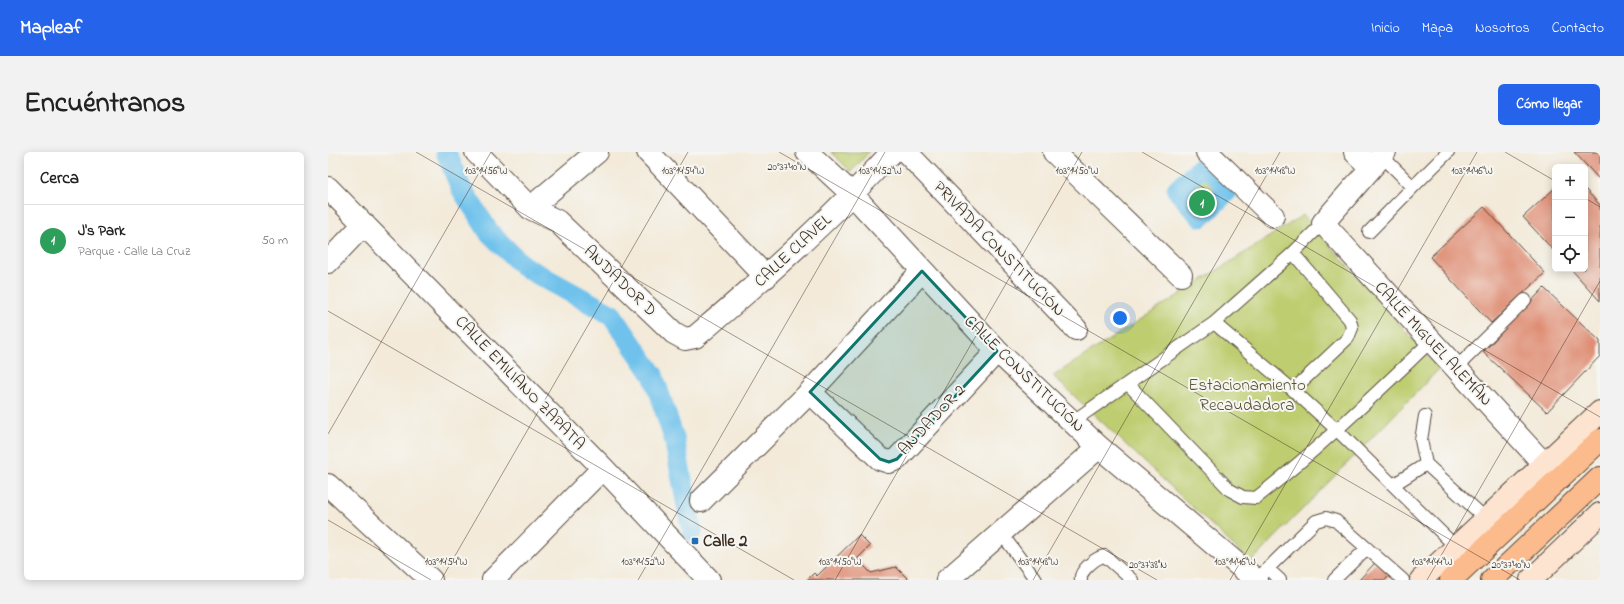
<!DOCTYPE html>
<html lang="es">
<head>
<meta charset="utf-8">
<style>
	:root { --surface:#fff; --page:#f2f2f2; --text:#222; --muted:#767676; --line:#e0e0e0; --accent:#2563eb }
	body { margin:0; font-family:"Indie Flower",sans-serif; background:var(--page); color:var(--text) }
	.controls { position:absolute; right:12px; top:12px; display:grid; overflow:hidden; border-radius:6px; box-shadow:0 2px 10px #0003 }
	.controls button { width:36px; height:36px; display:grid; place-items:center; padding:0; border:0; border-bottom:1px solid var(--line); background:var(--surface); color:var(--text); font:20px sans-serif }
	.you { position:absolute; left:792px; top:166px; width:14px; height:14px; margin:-10px; border:3px solid #fff; border-radius:50%; background:#1a73e8; box-shadow:0 0 0 6px #1a73e833 }
	.badge { display:grid; place-items:center; width:26px; height:26px; border-radius:50%; background:var(--accent); color:#fff; font-size:13px; font-weight:700 }
	.pin { position:absolute; translate:-50% -50%; border:2px solid #fff; box-shadow:0 1px 4px #0006 }
	.list { margin:0; padding:0; list-style:none }
	h2 { display:flex; justify-content:space-between; align-items:center; height:52px; margin:0; padding:0 16px; font-size:17px }
	h2 small { font-size:13px; font-weight:400; color:var(--muted) }
	.list li { display:grid; grid-template-columns:26px 1fr auto; gap:12px; align-items:center; box-sizing:border-box; height:72px; padding:0 16px; border-top:1px solid var(--line) }
	.list b { display:block; font-size:15px; white-space:nowrap }
	.list p { margin:0; font-size:13px; white-space:nowrap; color:var(--muted) }
	.list em { font-size:13px; font-style:normal; color:var(--muted) }
	.icon { flex:none; width:22px; height:22px; fill:none; stroke:currentColor; stroke-width:2; stroke-linecap:round; stroke-linejoin:round }
	.map { position:relative; flex:none; width:1272px; height:428px; overflow:hidden; border-radius:6px }
	header { display:flex; align-items:center; gap:24px; box-sizing:border-box; height:56px; padding:0 20px; background:var(--accent); color:#fff }
	header strong { font-size:19px }
	nav { display:flex; gap:22px; margin-inline-start:auto; font-size:14px }
	.intro { display:flex; align-items:center; justify-content:space-between; box-sizing:border-box; height:96px; padding:0 24px }
	h1 { margin:0; font-size:28px }
	.button { padding:10px 18px; border-radius:6px; background:var(--accent); color:#fff; font-size:14px; font-weight:700 }
	main { display:flex; gap:24px; padding:0 24px }
	aside { flex:1; background:var(--surface); border-radius:6px; box-shadow:0 2px 10px #0003 }
	.map>svg:first-child { display:block }
</style>
</head>
<body>
<header>
<strong>Mapleaf</strong>
<nav><a>Inicio</a><a>Mapa</a><a>Nosotros</a><a>Contacto</a></nav>
</header>
<div class="intro"><h1>Encuéntranos</h1><a class="button">Cómo llegar</a></div>
<main>
<aside>
<h2>Cerca<small></small></h2>
<ul class="list">
<li><span class="badge" style="background:#2e9e5b">1</span><div><b>J's Park</b><p>Parque · Calle La Cruz</p></div><em>50 m</em></li>
</ul>
</aside>
<div class="map">
<svg width="1272" height="428" viewBox="0 0 1272 428">
	<rect width="100%" height="100%" fill="#f6f6f2"/>
	<filter id="ink" filterUnits="userSpaceOnUse"><feTurbulence type="fractalNoise" baseFrequency=".025" numOctaves="2"/><feDisplacementMap in="SourceGraphic" scale="8" xChannelSelector="R" yChannelSelector="G"/><feConvolveMatrix kernelMatrix="1 2 1 2 8 2 1 2 1" color-interpolation-filters="sRGB"/></filter>
	<filter id="wash" filterUnits="userSpaceOnUse"><feTurbulence type="fractalNoise" baseFrequency=".012" numOctaves="4" result="noise"/><feDisplacementMap in="SourceGraphic" scale="16" xChannelSelector="R" yChannelSelector="G"/><feGaussianBlur stdDeviation="0.9" result="paint"/><feColorMatrix in="noise" values="0 0 0 0 0 0 0 0 0 0 0 0 0 0 0 0 0 1.4 0 .05"/><feComposite in="paint" operator="in"/></filter>
	<g filter="url(#wash)">
		<rect width="100%" height="100%" fill="#f3ead9"/>
		<path fill="#becd70" stroke="#7c7c47" d="M503,0h38l-18,20z
			M877,12l24,25 -28,28 -24,-27z
			M975,63l136,154 -188,193 -198,-186z"/>
		<g fill="none" stroke-linecap="round" stroke-linejoin="round">
			<path stroke="#70c2ec" stroke-width="21" d="M118,0l15,36 28,44 34,34 89,49 41,60 21,63 18,93
				M877,12l24,25 -28,28 -24,-27z"/>
		</g>
		<g id="blocks">
			<path fill="#df8e75" d="M1246,0h26v28z
				M1227,36v64l-32,-35z
				M1257,37l15,16v96l-29,-32h14z
				M1156,55l61,66 -54,50 -61,-66z
				M1216,136l56,53v15l-53,56 -64,-60z
				M531,383l11,11 -13,13 14,14 25,-6 13,13h-102l7,-7 3,3z
				M1047,411l17,10 -7,7h-26z"/>
		</g>
	</g>
	<g filter="url(#ink)">
		<use href="#blocks" fill-opacity="0" stroke="#57473a" stroke-width="1"/>
		<g fill="none" stroke-linecap="round" stroke-linejoin="round">
			<g stroke="#57473a" stroke-width="14">
				<path id="lane" d="M1053,3l32,32 35,-35
					M995,71l-30,30 -79,70 79,67 44,40 119,117
					M1041,80l44,-45
					M1128,216l69,-68
					M800,232l102,106 13,7 13,1c62,-48 118,-103 175,-157
					M965,238l55,-52 4,-10 -2,-8 -57,-67
					M1097,264l-4,24 5,24
					M744,270l142,-99
					M1065,333l33,-21 60,55
					M673,381l35,47
					M940,417l12,11
					M753,428c-2,-9 15,-23 24,-24l27,24
					M928,428l60,-59 10,-3 10,3 67,59
					M1006,428l33,-32"/>
			</g>
			<g stroke="#57473a" stroke-width="24">
				<path id="street" d="M148,0l54,56 27,13 117,112 11,6 10,-2c69,-58 136,-118 197,-185
					M320,0l118,125
					M479,0l46,43 144,156 102,96 157,133
					M578,0l170,177
					M726,0l127,123
					M879,0l66,64
					M1027,0l15,15
					M1057,0l-62,71 221,241
					M0,36l275,280 106,112
					M202,56l67,-56
					M0,110l36,-38
					M482,240l70,67 9,3 8,-3 100,-108
					M0,333l103,95
					M373,349l109,-109 112,-121
					M165,428l110,-112
					M619,428l152,-133"/>
			</g>
			<g stroke="#57473a" stroke-width="24">
				<path id="secondary" d="M1093,428l179,-168
					M1203,428l69,-66"/>
			</g>
			<g stroke="#57473a" stroke-width="24">
				<path id="primary" d="M1123,428l149,-140
					M1164,428l108,-102"/>
			</g>
			<use href="#lane" stroke="#fff" stroke-width="12"/>
			<use href="#street" stroke="#fff" stroke-width="22"/>
			<use href="#secondary" stroke="#fde4d1" stroke-width="22"/>
			<use href="#primary" stroke="#fbbb8d" stroke-width="22"/>
		</g>
	</g>
	<path fill="#0f766e" fill-opacity="0.2" stroke="#0f766e" stroke-width="3" stroke-linejoin="round" d="M594,119l75,80 -100,108 -8,3 -9,-3 -70,-67z"/>
	<path fill="none" stroke="#3b2a1e" stroke-width="1" stroke-opacity="0.45" d="M88,0l741,428M451,0l741,428M814,0l458,265M1177,0l50,29M1257,46l15,9M0,159l466,269M0,282l163,-282M0,368l103,60M113,428l247,-428M310,428l247,-428M507,428l247,-428M705,428l247,-428M902,428l247,-428M1099,428l173,-299"/>
	<rect fill="#1f6fb2" stroke="#f6f6f2" stroke-width="1.5" x="363" y="385" width="8" height="8" rx="2"/>
	<g text-anchor="middle" dominant-baseline="central" stroke-width="4" stroke-linejoin="round" paint-order="stroke">
		<g font-size="17" fill="#3b2a1e" stroke="#f6f6f2">
			<text transform="translate(671 97) rotate(46)">PRIVADA CONSTITUCIÓN</text>
			<text transform="translate(465 99) rotate(-43)">CALLE CLAVEL</text>
			<text transform="translate(292 129) rotate(44)">ANDADOR D</text>
			<text transform="translate(1105 192) rotate(47)">CALLE MIGUEL ALEMÁN</text>
			<text transform="translate(696 222) rotate(44)">CALLE CONSTITUCIÓN</text>
			<text transform="translate(192 231) rotate(46)">CALLE EMILIANO ZAPATA</text>
			<text transform="translate(604 268) rotate(-47)">ANDADOR 2</text>
		</g>
		<g font-size="17" fill="#5c5332" stroke="#f6f6f2">
			<text x="919" y="233">Estacionamiento<tspan x="919" dy="20">Recaudadora</tspan></text>
		</g>
		<g font-size="17" font-weight="bold" fill="#3b2a1e" stroke="#f6f6f2" text-anchor="start">
			<text x="375" y="389">Calle 2</text>
		</g>
	</g>
	<g font-size="10" text-anchor="middle" fill="#3b2a1e" stroke="#f6f6f2" stroke-width="4" stroke-linejoin="round" paint-order="stroke">
		<text x="459" y="18">20°37'40"N</text>
		<text x="1144" y="22">103°14'46"W</text>
		<text x="158" y="22">103°14'56"W</text>
		<text x="355" y="22">103°14'54"W</text>
		<text x="552" y="22">103°14'52"W</text>
		<text x="749" y="22">103°14'50"W</text>
		<text x="947" y="22">103°14'48"W</text>
		<text x="118" y="413">103°14'54"W</text>
		<text x="315" y="413">103°14'52"W</text>
		<text x="512" y="413">103°14'50"W</text>
		<text x="710" y="413">103°14'48"W</text>
		<text x="907" y="413">103°14'46"W</text>
		<text x="1104" y="413">103°14'44"W</text>
		<text x="820" y="416">20°37'38"N</text>
		<text x="1183" y="416">20°37'40"N</text>
	</g>
</svg>
<div class="controls">
<button>+</button>
<button>−</button>
<button><svg class="icon" aria-label="locate" viewBox="0 0 24 24"><circle cx="12" cy="12" r="6"/><path d="M12 2v4M12 18v4M2 12h4M18 12h4"/></svg></button>
</div>
<div class="you"></div>
<div class="pin badge" style="left:874px;top:51px;background:#2e9e5b">1</div>
</div>
</main>
</body>
</html>
